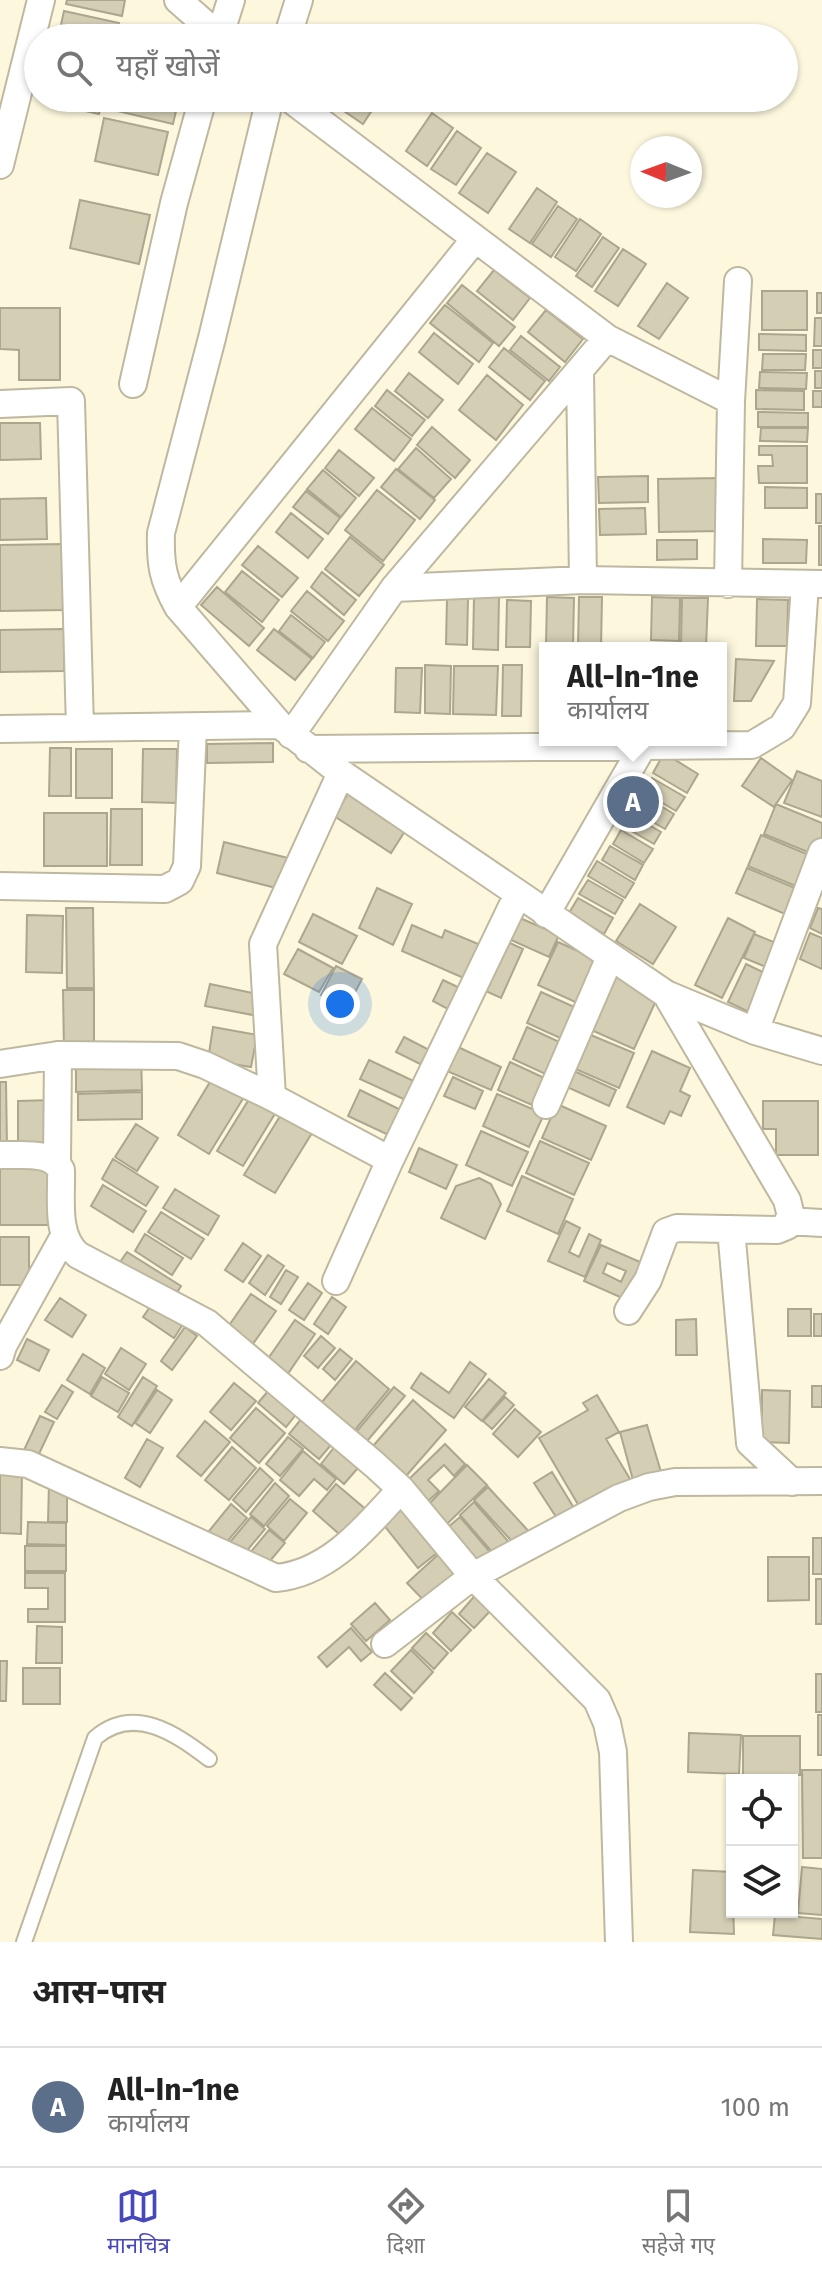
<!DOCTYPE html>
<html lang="hi">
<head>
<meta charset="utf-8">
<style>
	:root { --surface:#fff; --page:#f2f2f2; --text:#222; --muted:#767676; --line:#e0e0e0; --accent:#4848bd }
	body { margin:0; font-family:"Fira Sans","Noto Sans Devanagari",sans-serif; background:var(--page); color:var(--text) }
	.controls { position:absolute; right:24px; bottom:24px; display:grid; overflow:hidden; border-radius:0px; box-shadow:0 2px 6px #0004 }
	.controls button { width:72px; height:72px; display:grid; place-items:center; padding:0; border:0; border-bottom:2px solid var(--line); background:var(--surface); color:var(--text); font:40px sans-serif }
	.compass { position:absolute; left:630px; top:136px; width:72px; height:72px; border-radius:50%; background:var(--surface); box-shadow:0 2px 6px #0004; rotate:271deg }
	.you { position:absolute; left:340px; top:1004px; width:28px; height:28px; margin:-20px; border:6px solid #fff; border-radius:50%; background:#1a73e8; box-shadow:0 0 0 12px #1a73e833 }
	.badge { display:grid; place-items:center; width:52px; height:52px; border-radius:50%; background:var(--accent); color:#fff; font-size:26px; font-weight:700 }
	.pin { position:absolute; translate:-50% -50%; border:4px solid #fff; box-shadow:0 2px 8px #0006 }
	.popup { position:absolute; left:539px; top:642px; width:188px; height:104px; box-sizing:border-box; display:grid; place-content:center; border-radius:0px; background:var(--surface); filter:drop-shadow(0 2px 6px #0005); font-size:26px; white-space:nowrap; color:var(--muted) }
	.popup b { font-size:30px; color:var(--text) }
	.popup::after { content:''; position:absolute; left:50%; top:100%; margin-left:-16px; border:16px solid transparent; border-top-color:var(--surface) }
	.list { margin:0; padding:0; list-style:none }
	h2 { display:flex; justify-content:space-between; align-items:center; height:104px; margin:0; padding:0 32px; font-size:34px }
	h2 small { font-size:26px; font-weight:400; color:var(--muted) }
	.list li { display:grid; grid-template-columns:52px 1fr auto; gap:24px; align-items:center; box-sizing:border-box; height:120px; padding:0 32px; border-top:2px solid var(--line) }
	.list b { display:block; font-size:30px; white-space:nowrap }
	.list p { margin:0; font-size:26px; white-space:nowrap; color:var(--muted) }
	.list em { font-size:26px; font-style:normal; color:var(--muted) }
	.icon { flex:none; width:44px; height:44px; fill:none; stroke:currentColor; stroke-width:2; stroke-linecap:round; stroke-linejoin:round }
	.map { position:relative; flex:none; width:822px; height:1942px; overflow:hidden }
	.search { position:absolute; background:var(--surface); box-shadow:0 2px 6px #0004; left:24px; right:24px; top:24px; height:88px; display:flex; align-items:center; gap:20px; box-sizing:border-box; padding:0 28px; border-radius:44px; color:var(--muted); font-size:30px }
	.sheet { height:224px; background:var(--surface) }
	nav { display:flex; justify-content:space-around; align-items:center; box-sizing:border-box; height:112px; border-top:2px solid var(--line); background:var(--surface); font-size:22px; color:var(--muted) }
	nav a { display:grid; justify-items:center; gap:4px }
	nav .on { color:var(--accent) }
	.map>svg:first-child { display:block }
</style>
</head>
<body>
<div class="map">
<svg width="822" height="1942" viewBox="0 0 822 1942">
	<rect width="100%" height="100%" fill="#fcf7dd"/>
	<path fill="#d4ceb5" stroke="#aca68e" stroke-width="2" fill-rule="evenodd" d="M67,0h58l-3,16 -56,-12z
		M64,11l55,12 -4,15h-57z
		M42,98h61l-4,16 -58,-13z
		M112,98h67l-6,26 -64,-15z
		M349,98h31l-17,26 -22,-15z
		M432,113l21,15 -26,38 -21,-15z
		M104,118l64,14 -10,43 -63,-14z
		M457,131l24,17 -25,37 -25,-16z
		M487,153l29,19 -28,41 -29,-20z
		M537,188l20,14 -27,41 -21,-14z
		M80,200l70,15 -11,49 -69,-16z
		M558,206l19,13 -26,38 -19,-13z
		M580,219l21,15 -25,37 -21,-14z
		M603,237l16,11 -27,39 -16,-11z
		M623,249l23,15 -28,42 -23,-15z
		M494,270l36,28 -17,22 -36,-29z
		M667,283l21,15 -29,41 -21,-13z
		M462,285l53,42 -16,19 -52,-43z
		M762,291h45v39h-45z
		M817,293h5v20h-5z
		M445,305l48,38 -14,19 -49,-39z
		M0,308h60v72h-41v-30l-19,-1z
		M546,310l37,29 -18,23 -37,-30z
		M815,318h7v28h-8z
		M434,333l39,31 -15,20 -39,-32z
		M759,334l47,1v16l-47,-1z
		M521,336l39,31 -11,14 -39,-31z
		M504,348l41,33 -15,19 -41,-33z
		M813,350h9v18h-9z
		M763,354h43l-1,16h-43z
		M815,371h7v17h-7z
		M760,372l47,1 -1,16 -47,-1z
		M409,373l34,27 -15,18 -33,-27z
		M487,375l36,30 -27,35 -37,-30z
		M387,390l38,30 -13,16 -37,-30z
		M756,390l48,1v19l-48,-1z
		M813,391h9v16h-9z
		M372,408l39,31 -17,22 -39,-32z
		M758,412l50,1v14h-50z
		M0,423h40l1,36 -41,1z
		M432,427l38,33 -15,18 -38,-33z
		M761,428h47l-1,14 -47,-1z
		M759,446h48v37h-48l-1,-17h15l-1,-11h-13z
		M416,448l35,31 -17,19 -36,-29z
		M339,450l35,28 -15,18 -34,-28z
		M396,469l39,31 -15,19 -39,-32z
		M323,470l33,28 -15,19 -34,-28z
		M648,476v26l-49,1 -1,-26z
		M722,478l1,53 -64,1 -1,-53z
		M765,487l42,1v20h-42z
		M377,490l38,30 -32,41 -38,-31z
		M306,491l34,27 -12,16 -35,-27z
		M816,494h6v29h-6z
		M46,498l1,41 -47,1v-41z
		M645,508l1,26 -46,1 -1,-26z
		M291,513l32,26 -15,19 -32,-26z
		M819,526h3v39h-3z
		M350,537l34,28 -25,31 -34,-27z
		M763,539l44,1 -1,23h-43z
		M657,540h40v19l-40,1z
		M64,544l1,66 -65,1v-66z
		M258,546l40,32 -16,19 -40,-32z
		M242,571l37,29 -17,22 -37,-30z
		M322,572l34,28 -12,15 -33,-28z
		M217,587l47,41 -15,18 -48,-41z
		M307,591l37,30 -16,20 -37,-30z
		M474,597h25l-1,53 -25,-1z
		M547,597l27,1 -1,48 -27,-1z
		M579,597h23l-1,51h-23z
		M652,597l28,1 -1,43 -28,-1z
		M447,598h21l-1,47 -21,-1z
		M682,598h26l-2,49 -25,-1z
		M757,599l31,1 -1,46h-31z
		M507,600l24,1 -1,46h-24z
		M291,615l34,27 -12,16 -34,-27z
		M64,629v42l-64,1v-42z
		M274,629l38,30 -17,21 -38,-30z
		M736,659l38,2 -23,40h-17z
		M425,665l26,1 -1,48 -25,-1z
		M503,665h19l-1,51h-19z
		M454,666h44l-2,49 -43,-1z
		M396,668h26l-2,45 -25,-1z
		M273,743v19l-66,1v-19z
		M50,748h21v48h-22z
		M76,749h36v49h-36z
		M143,749h34l-1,54 -34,-1z
		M664,753l34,21 -11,19 -34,-20z
		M761,758l31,22 -18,27 -32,-21z
		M797,771l25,10v36l-38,-14z
		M652,778l33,19 -9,14 -32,-19z
		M348,794l57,37 -14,22 -57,-37z
		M641,794l33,20 -9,15 -33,-19z
		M776,804l46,19v16l-7,16 -51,-21z
		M111,809h31v56h-32z
		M44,813h63v53h-63z
		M630,814l31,18 -7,12 -31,-18z
		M621,830l32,19 -9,14 -31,-19z
		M761,835l55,23 -13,31 -55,-23z
		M224,842l64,16 -8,31 -63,-16z
		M610,846l33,19 -8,15 -33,-20z
		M597,861l37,22 -9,15 -37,-22z
		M747,868l55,23 -10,26 -56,-24z
		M588,880l35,20 -8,14 -36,-20z
		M377,888l35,16 -19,41 -34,-17z
		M578,898l35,20 -9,16 -35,-21z
		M640,904l36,23 -23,37 -37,-23z
		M66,908h27l1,80h-27z
		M818,908l4,1v25l-12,-6z
		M313,914l44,22 -15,28 -43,-22z
		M27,915l36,1 -1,57 -36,-1z
		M520,918l39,17 -10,22 -38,-17z
		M728,918l27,14 -33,66 -27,-13z
		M412,925l30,13 3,-8 38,16 -15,34 -66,-29z
		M810,933l12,5v31l-22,-10z
		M754,934l27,11 -10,24 -27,-11z
		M501,939l22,10 -22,49 -22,-10z
		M558,942l46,21 -20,43 -46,-21z
		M298,949l35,19 -14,24 -35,-18z
		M746,964l27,13 -18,38 -27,-13z
		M336,966l26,13 -15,29 -26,-13z
		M614,974l45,20 -25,55 -45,-20z
		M443,980l25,12 -11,22 -24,-13z
		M210,984l52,11 -4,21 -53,-10z
		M63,990h31v62h-30z
		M541,992l42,19 -14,31 -42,-19z
		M213,1027l44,8 -6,32 -43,-7z
		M527,1027l41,19 -14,32 -41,-19z
		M586,1033l48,20 -15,35 -48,-21z
		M404,1037l31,16 -7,15 -32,-16z
		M458,1047l43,20 -10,23 -44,-19z
		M652,1051l38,17 -10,23 10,5 -9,20 -11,-5 -6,13 -37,-17z
		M141,1057l1,33 -66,2v-34z
		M369,1060l51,24 -8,19 -52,-24z
		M510,1062l43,20 -12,27 -43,-19z
		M574,1071l42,19 -7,16 -42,-19z
		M213,1077l31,20 -35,57 -31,-19z
		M453,1077l30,14 -8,18 -31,-13z
		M0,1082h6l1,65h-7z
		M360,1090l49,24 -12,25 -49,-23z
		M142,1092v27l-64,1v-26z
		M497,1094l47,20 -15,33 -46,-21z
		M251,1096l25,16 -33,54 -26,-15z
		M54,1100v44h-36v-43z
		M763,1101h55v54h-42v-26h-13z
		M557,1104l49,22 -15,34 -49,-22z
		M282,1113l30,20 -37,60 -31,-18z
		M136,1124l22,14 -21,33 -22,-14z
		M481,1131l47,21 -16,34 -46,-21z
		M540,1141l49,22 -15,32 -48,-22z
		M419,1148l38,17 -11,24 -37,-17z
		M113,1159l45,28 -12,19 -44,-27z
		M0,1163h54v62h-54z
		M522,1176l51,23 -15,35 -51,-23z
		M479,1178l12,6 10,20 -16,35 -44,-21 15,-32z
		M103,1185l43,26 -13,21 -42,-26z
		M175,1189l44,27 -11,19 -45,-27z
		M161,1212l43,27 -13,20 -43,-27z
		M566,1221l14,7 -11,24 10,5 10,-23 12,6 -16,37 -37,-16z
		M145,1234l38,24 -11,17 -37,-24z
		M0,1237h29v48h-29z
		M243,1243l18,13 -18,26 -18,-12z
		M601,1245l46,20 -16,37 -47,-21zM607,1263l19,8 -5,11 -18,-9z
		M127,1252l54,34 -8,13 -55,-34z
		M268,1255l16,11 -19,29 -16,-12z
		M286,1270l12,7 -17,27 -11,-7z
		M308,1283l14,10 -18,27 -15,-10z
		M251,1294l25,17 -28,40 -25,-17z
		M332,1297l14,10 -18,27 -14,-10z
		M60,1298l26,17 -14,22 -27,-17z
		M156,1298l31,20 -13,20 -31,-21z
		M788,1309h23v27h-23z
		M814,1314h8v22h-8z
		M696,1319l1,36h-21v-35z
		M295,1320l20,14 -30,44 -20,-15z
		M185,1327l12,9 -25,34 -11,-9z
		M321,1336l14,12 -17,20 -14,-12z
		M27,1339l22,11 -10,21 -22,-11z
		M121,1348l25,16 -17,26 -24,-16z
		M340,1349l12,10 -17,21 -12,-11z
		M83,1354l22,14 -15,26 -23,-14z
		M356,1361l33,28 -39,47 -33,-28z
		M470,1362l16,12 -32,44 -43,-30 10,-15 28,20z
		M102,1377l27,16 -11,19 -27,-16z
		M143,1377l14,9 -25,40 -14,-9z
		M489,1379l17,14 -24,28 -17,-14z
		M234,1383l22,18 -25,29 -21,-18z
		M274,1384l28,23 -16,20 -28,-24z
		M62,1385l11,7 -16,27 -12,-7z
		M812,1386h10v21h-10z
		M394,1387l11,9 -42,50 -11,-9z
		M157,1390l15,10 -22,33 -15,-10z
		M762,1390l28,1 -1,52 -27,-1z
		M597,1395l22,37 -13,7 27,45 -50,29 -44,-75 49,-28 -5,-7z
		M505,1397l9,8 -22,24 -9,-8z
		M413,1400l33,30 -46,53 -33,-30z
		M256,1408l29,25 -26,30 -29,-25z
		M515,1409l26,23 -23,25 -25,-23z
		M306,1413l31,25 -18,21 -30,-25z
		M40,1416l14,6 -16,34 -14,-6z
		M205,1421l25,21 -29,34 -24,-20z
		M647,1425l14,47 -28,8 -13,-48z
		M288,1437l15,12 -23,27 -14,-12z
		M147,1439l16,9 -23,39 -15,-9z
		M340,1440l24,21 -20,23 -23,-20z
		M445,1444l20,20 -11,12 -10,-11 -16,15 11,11 -14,13 -20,-21z
		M232,1447l24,21 -27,32 -24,-20z
		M303,1451l33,28 -9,11 -13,-11 -15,17 -19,-16z
		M467,1465l20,20 -41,40 -19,-19z
		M260,1468l13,12 -27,32 -13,-12z
		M0,1471h22l-1,63 -21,-1z
		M552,1472l25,41 -17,10 -26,-40z
		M275,1483l14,13 -25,30 -14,-12z
		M49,1484h18v38h-19z
		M336,1484l33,28 -23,28 -33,-29z
		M488,1487l45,49 -14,13 -45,-49z
		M290,1499l17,14 -23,28 -17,-15z
		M474,1502l40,46 -14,13 -40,-46z
		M231,1504l16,14 -27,32 -15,-14z
		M407,1504l36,44 -25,20 -35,-44z
		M251,1517l14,12 -25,30 -14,-12z
		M460,1517l36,42 -15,12 -35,-42z
		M28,1522l38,1v22l-39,-1z
		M269,1530l16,13 -20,24 -16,-13z
		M813,1538h9v36h-9z
		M25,1546h41v25h-41z
		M441,1552l22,27 -33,28 -23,-24z
		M768,1557h41v43l-41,1z
		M25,1573h40v49h-37v-13h20v-21h-23z
		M816,1579h6v45h-6z
		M478,1592l16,15 -20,21 -15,-14z
		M375,1603l15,17 -24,21 -15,-17z
		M452,1612l19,18 -20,21 -18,-18z
		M37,1626l25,1v36h-26z
		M351,1628l21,24 -11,9 -12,-14 -22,20 -9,-10z
		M426,1633l22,20 -14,16 -22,-21z
		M411,1650l22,22 -19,21 -23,-22z
		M0,1661h7l-1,40h-6z
		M23,1668h37v36h-37z
		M385,1673l27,25 -11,12 -27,-25z
		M816,1674h6v38h-6z
		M818,1715h4v40h-4z
		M689,1733l52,2 -2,39 -51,-2z
		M743,1736h57v39h-57z
		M802,1770h20v88h-19z
		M802,1867l20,2v46l-24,-2z
		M693,1870l39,2 2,62 -44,-2z
		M775,1915l47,4v20l-49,-4z"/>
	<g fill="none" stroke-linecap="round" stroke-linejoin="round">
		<g stroke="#beb8a0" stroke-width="18">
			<path id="service" d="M24,1942l71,-204c39,-34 81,-4 114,21"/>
		</g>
		<g stroke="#beb8a0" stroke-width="30">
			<path id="minor" d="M178,0l43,38
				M219,38l12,-38
				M287,38l12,-38
				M270,98l-58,240 -51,195c-1,32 2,47 17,74l102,118 61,48 325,221 89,37 67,20
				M289,98l318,240 124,63
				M0,165l41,-165
				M580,371l3,209
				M133,384l41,-181 29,-105
				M0,404l71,-3 9,327
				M728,584l3,-183 7,-120
				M394,588l189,-8 239,4
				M178,607l297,-368
				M0,729l280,-4
				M291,735l103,-147 213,-250
				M308,749l444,-4 30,-18 15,-24 8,-119
				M0,886l165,3 15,-8 7,-15 6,-139
				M546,914l97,-168
				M755,1031l67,-179
				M58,1055l120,1 27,9 67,32 118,63
				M0,1064l58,-9 -1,108
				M272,1097l-9,-153 78,-171
				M546,1105l64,-148
				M0,1155c20,1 51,-5 61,15 1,29 -6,65 17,85l129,68 168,142 26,24 72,87 124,124 10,23 6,29 6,190
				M788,1221l34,2
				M731,1229l19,214 42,39
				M336,1281l54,-121 128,-266
				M628,1311l20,-31 18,-48 11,-4 100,2 10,-4 4,-10 -4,-16 -121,-206
				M0,1356l3,-10 60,-108
				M0,1461l28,3 248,114c54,-5 91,-52 125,-89
				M385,1644l88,-68 146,-78 30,-11 26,-5 147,-1"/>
		</g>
		<use href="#service" stroke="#fff" stroke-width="14"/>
		<use href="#minor" stroke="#fff" stroke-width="26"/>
	</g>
</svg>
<div class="controls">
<button><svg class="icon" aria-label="locate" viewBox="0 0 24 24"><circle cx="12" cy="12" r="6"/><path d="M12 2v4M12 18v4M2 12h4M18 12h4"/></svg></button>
<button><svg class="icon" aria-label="layers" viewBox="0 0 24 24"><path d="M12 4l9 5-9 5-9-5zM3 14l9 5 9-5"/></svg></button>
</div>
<svg class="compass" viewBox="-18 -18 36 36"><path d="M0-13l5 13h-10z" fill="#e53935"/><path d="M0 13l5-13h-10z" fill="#767676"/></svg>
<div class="you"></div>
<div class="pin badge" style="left:633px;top:802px;background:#5c6f8a">A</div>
<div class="popup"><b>All-In-1ne</b>कार्यालय</div>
<div class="search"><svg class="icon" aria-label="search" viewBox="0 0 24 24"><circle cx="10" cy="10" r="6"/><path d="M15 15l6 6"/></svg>यहाँ खोजें</div>
</div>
<section class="sheet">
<h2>आस-पास<small></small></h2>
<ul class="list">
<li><span class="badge" style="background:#5c6f8a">A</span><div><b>All-In-1ne</b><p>कार्यालय</p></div><em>100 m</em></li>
</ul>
</section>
<nav>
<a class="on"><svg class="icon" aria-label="map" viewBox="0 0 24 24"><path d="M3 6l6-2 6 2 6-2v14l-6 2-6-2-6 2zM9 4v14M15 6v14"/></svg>मानचित्र</a>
<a><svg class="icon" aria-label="directions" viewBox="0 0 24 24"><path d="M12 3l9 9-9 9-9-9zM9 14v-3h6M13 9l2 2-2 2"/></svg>दिशा</a>
<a><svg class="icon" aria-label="saved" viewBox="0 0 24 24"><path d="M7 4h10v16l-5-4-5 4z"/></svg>सहेजे गए</a>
</nav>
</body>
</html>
